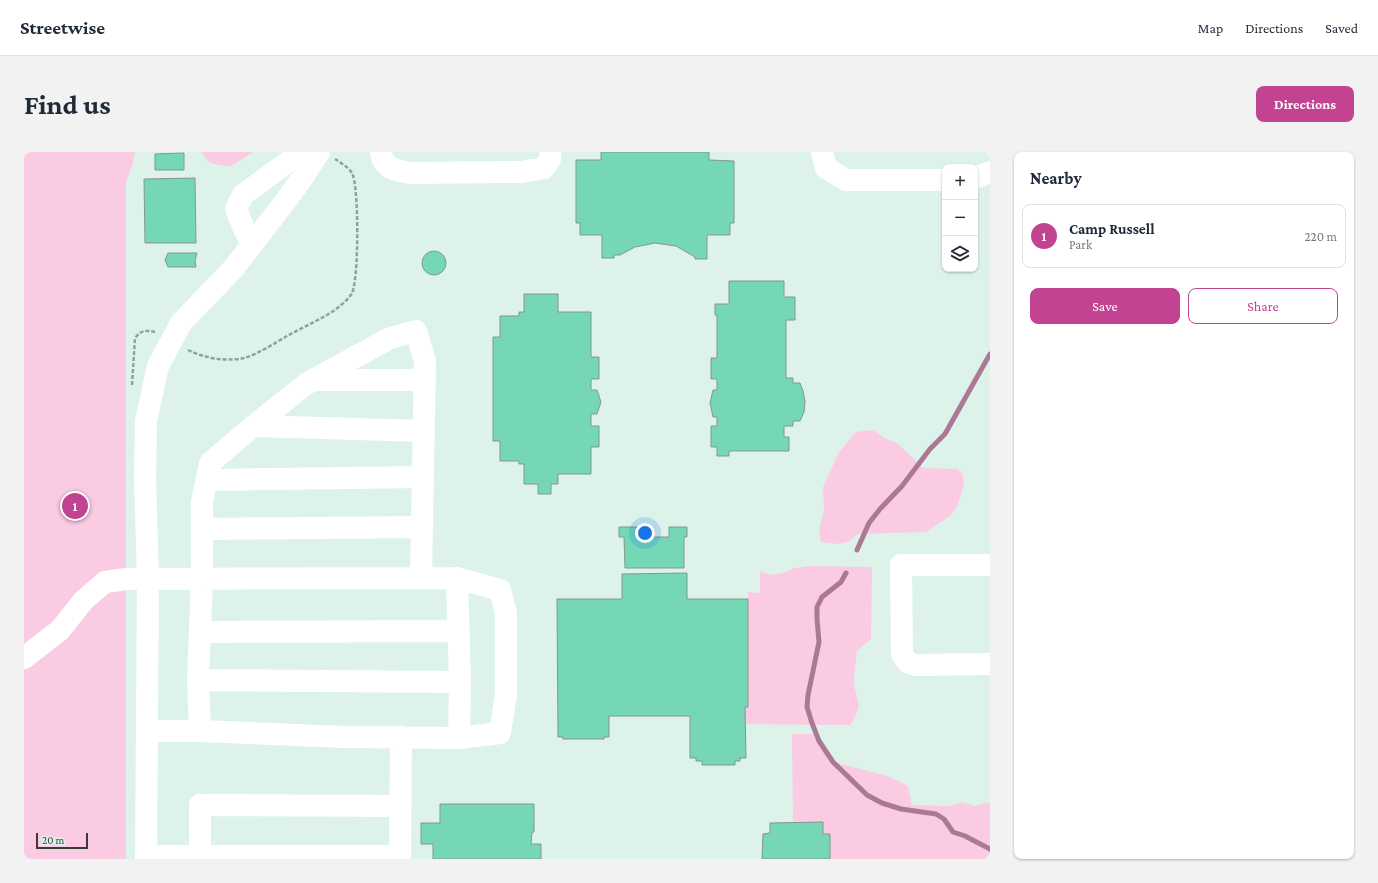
<!DOCTYPE html>
<html lang="en">
<head>
<meta charset="utf-8">
<style>
	:root { --surface:#fff; --page:#f2f2f3; --text:#1f2937; --muted:#747a83; --line:#e0e1e3; --accent:#c14391 }
	body { margin:0; font-family:"Crimson Pro",serif; background:var(--page); color:var(--text) }
	.controls { position:absolute; right:12px; top:12px; display:grid; overflow:hidden; border-radius:8px; box-shadow:0 1px 3px #0004 }
	.controls button { width:36px; height:36px; display:grid; place-items:center; padding:0; border:0; border-bottom:1px solid var(--line); background:var(--surface); color:var(--text); font:20px sans-serif }
	.scale { position:absolute; left:12px; bottom:10px; width:52px; box-sizing:border-box; padding-left:4px; border:2px solid #363e3b; border-top:0; font-size:11px; line-height:14px; white-space:nowrap; color:#363e3b; -webkit-text-stroke:3px #ddf3ea; paint-order:stroke }
	.you { position:absolute; left:621px; top:381px; width:14px; height:14px; margin:-10px; border:3px solid #fff; border-radius:50%; background:#1a73e8; box-shadow:0 0 0 6px #1a73e833 }
	.badge { display:grid; place-items:center; width:26px; height:26px; border-radius:50%; background:var(--accent); color:#fff; font-size:13px; font-weight:700 }
	.pin { position:absolute; translate:-50% -50%; border:2px solid #fff; box-shadow:0 1px 4px #0006 }
	.list { margin:0; padding:0; list-style:none }
	h2 { display:flex; justify-content:space-between; align-items:center; height:52px; margin:0; padding:0 16px; font-size:17px }
	h2 small { font-size:13px; font-weight:400; color:var(--muted) }
	.list li { display:grid; grid-template-columns:26px 1fr auto; gap:12px; align-items:center; box-sizing:border-box; height:64px; margin:0 8px 8px; padding:0 8px; border:1px solid var(--line); border-radius:8px }
	.list b { display:block; font-size:15px; white-space:nowrap }
	.list p { margin:0; font-size:13px; white-space:nowrap; color:var(--muted) }
	.list em { font-size:13px; font-style:normal; color:var(--muted) }
	.actions { display:flex; gap:8px; padding:12px 16px }
	.actions a { flex:1; padding:9px 0; border:1px solid var(--accent); border-radius:8px; text-align:center; font-size:14px; color:var(--accent) }
	.actions .main { background:var(--accent); color:#fff }
	.icon { flex:none; width:22px; height:22px; fill:none; stroke:currentColor; stroke-width:2; stroke-linecap:round; stroke-linejoin:round }
	.map { position:relative; flex:none; width:966px; height:707px; overflow:hidden; border-radius:8px }
	header { display:flex; align-items:center; gap:24px; box-sizing:border-box; height:56px; padding:0 20px; background:var(--surface); border-bottom:1px solid var(--line) }
	header strong { font-size:19px }
	nav { display:flex; gap:22px; margin-inline-start:auto; font-size:14px }
	.intro { display:flex; align-items:center; justify-content:space-between; box-sizing:border-box; height:96px; padding:0 24px }
	h1 { margin:0; font-size:28px }
	.button { padding:10px 18px; border-radius:8px; background:var(--accent); color:#fff; font-size:14px; font-weight:700 }
	main { display:flex; gap:24px; padding:0 24px }
	aside { flex:1; background:var(--surface); border-radius:8px; box-shadow:0 1px 3px #0004 }
	.map>svg:first-child { display:block }
</style>
</head>
<body>
<header>
<strong>Streetwise</strong>
<nav><a>Map</a><a>Directions</a><a>Saved</a></nav>
</header>
<div class="intro"><h1>Find us</h1><a class="button">Directions</a></div>
<main>
<div class="map">
<svg width="966" height="707" viewBox="0 0 966 707">
	<rect width="100%" height="100%" fill="#ddf3ea"/>
	<path fill="#facbe3" d="M0,0h111l-2,11 -7,18v678h-102z
		M177,0h52l-23,15 -20,-4z
		M849,278l13,9 12,5 25,24 34,1 6,5 1,11 -7,22 -7,9 -24,16 -68,2 -10,8 -12,2 -15,-2 -2,-11 5,-21 -1,-23 16,-35 17,-20z
		M785,414l63,1 -1,72 -14,12c-1,9 -3,19 -3,29 1,23 12,21 -4,45l-105,-1v-17h3v-115l12,1v-22l10,4 13,-2 12,-5z
		M768,582h25l2,7 14,21 55,14 20,10 4,19 36,1 15,-4 11,4 16,-4v57h-160v-25h-7v-11l-30,-1z"/>
	<g fill="none" stroke-linecap="round" stroke-linejoin="round">
		<path stroke="#ab7995" stroke-width="5" d="M833,398l12,-27 11,-14 22,-23 28,-37 15,-15 45,-80
			M822,421l-5,9 -19,15 -5,10v12l2,23 -11,53 -1,12 5,16 7,18 14,21 34,33 15,8 19,6 35,5 8,5 9,13 12,4 25,13"/>
	</g>
	<path fill="#75d7b6" stroke="#83978f" d="M577,0h108v8l25,1v62h-4v12h-23v24h-12v-2l-19,-11 -21,-3 -20,4 -15,8h-6v3h-12v-23h-22v-12h-4v-63h25z
		M160,1v17h-29v-16z
		M171,26l1,65h-51l-1,-64z
		M398 111a12 12 0 1 1 24 0a12 12 0 1 1-24 0Z
		M144,101h29l-2,8 1,6h-28l-3,-7z
		M705,129h55v16h11v23h-9v58h7v5h7l3,8 2,11 -1,10 -4,9h-7v5h-9v11h5v14h-60v5h-12v-9h-6v-21h6v-9h-4l-3,-14 3,-13h4v-11h-6v-21h6v-43h-2v-11h14z
		M500,142h34v18h33v45h8v22h-8v11h6l4,12 -4,12h-6v12h8v21h-8v27h-33v10h-7v10h-13v-10h-14v-20h-5v-3h-19v-20h-7v-104h7v-21h19v-4h5z
		M595,375h18v10h32v-10h18v10h-3v31h-59l-1,-31h-5z
		M663,421v26h61v108h-3l1,51h-6v3h-5v4h-33v-4h-6v-3h-6v-42h-81v21h-5v2h-41v-2h-5l-1,-138h65v-25z
		M416,652h94v28h-2l-1,12h10v15h-108v-15h-12v-21h19z
		M799,670v12h7v25h-68l1,-25 7,-1v-10z"/>
	<g fill="none" stroke-linecap="round" stroke-linejoin="round">
		<path stroke="#91a09a" stroke-width="2.5" stroke-dasharray="4 2" stroke-linecap="butt" d="M164,198c16,8 38,12 56,8 12,-3 31,-15 43,-22 16,-9 33,-16 48,-26 6,-5 13,-10 17,-17 7,-14 7,-108 0,-120 -4,-6 -11,-10 -17,-14
			M108,233l3,-47c6,-8 11,-8 20,-6"/>
		<path stroke="#fff" stroke-width="22" d="M357,0c1,16 16,19 29,21l111,-1 23,-4 6,-9v-7
			M798,0l4,16 20,12h99
			M951,26l15,-6
			M228,92l-8,-15 -8,-20 7,-14 46,-34 23,-9
			M292,228h109
			M229,274l171,5
			M183,328l216,-3
			M178,377l220,-2
			M966,413h-89l1,89c4,7 6,10 14,11l74,-1
			M433,426l3,104 -1,56
			M176,480l257,-1
			M0,506l36,-28 24,-30 21,-18 21,-3 331,-1 43,12 6,23v81l-6,39 -41,5 -115,-1 -144,-6h-53
			M174,528l262,2
			M176,579l-2,-51 4,-101v-77l8,-39 36,-31 60,-48 84,-46 26,-7 9,30 -4,217
			M122,704h254
			M122,707l2,-280 -3,-101 1,-57 12,-55 23,-43 52,-54 51,-66 19,-26 16,-25
			M176,707v-54l200,1
			M376,707l1,-122"/>
	</g>
</svg>
<div class="controls">
<button>+</button>
<button>−</button>
<button><svg class="icon" aria-label="layers" viewBox="0 0 24 24"><path d="M12 4l9 5-9 5-9-5zM3 14l9 5 9-5"/></svg></button>
</div>
<div class="scale">20 m</div>
<div class="you"></div>
<div class="pin badge" style="left:51px;top:354px">1</div>
</div>
<aside>
<h2>Nearby<small></small></h2>
<ul class="list">
<li><span class="badge">1</span><div><b>Camp Russell</b><p>Park</p></div><em>220 m</em></li>
</ul>
<div class="actions"><a class="main">Save</a><a>Share</a></div>
</aside>
</main>
</body>
</html>
